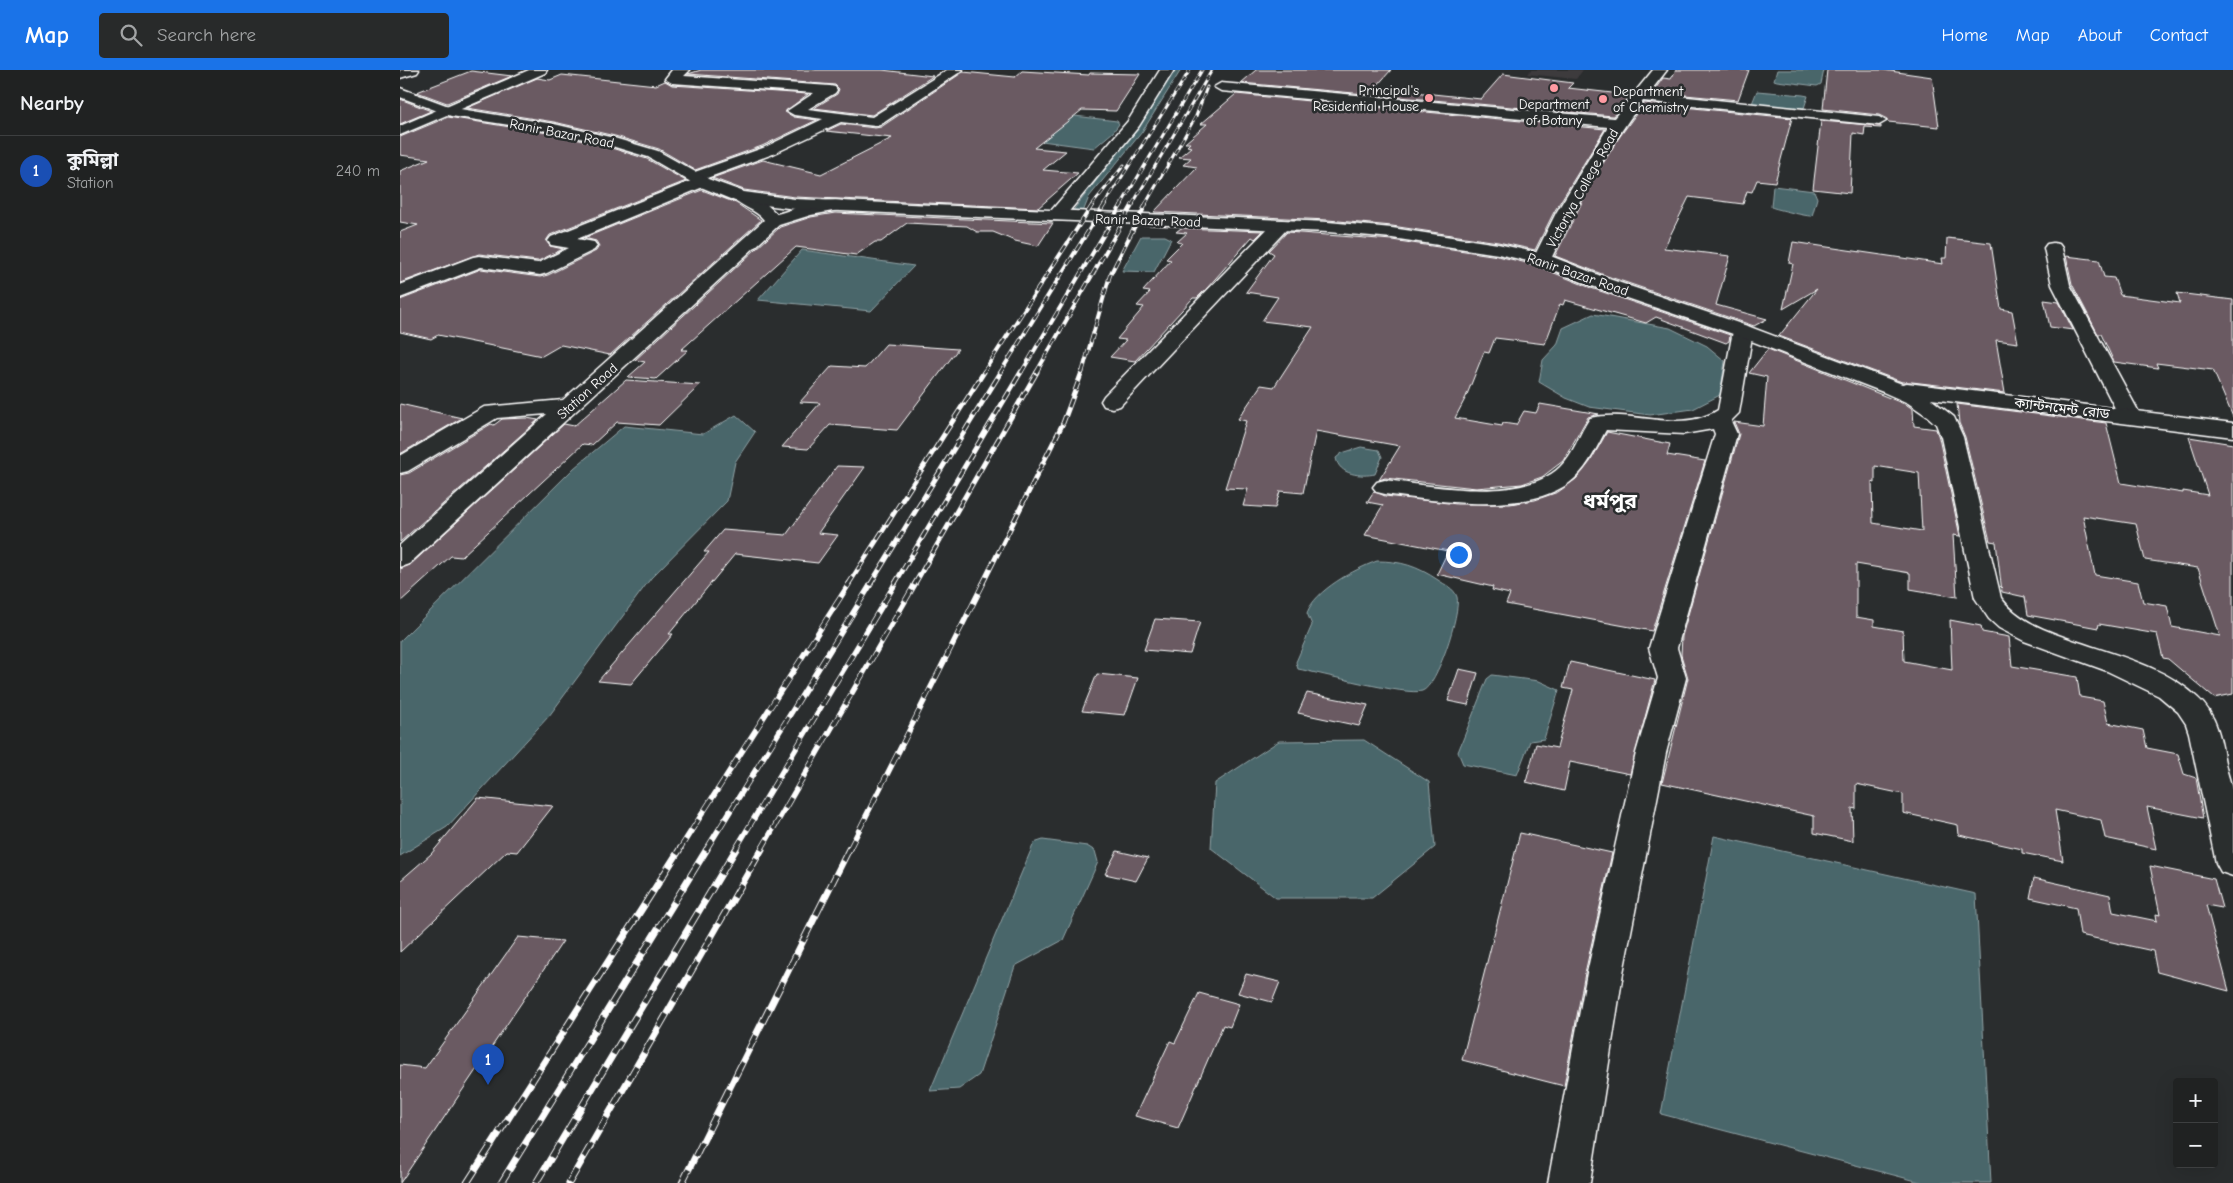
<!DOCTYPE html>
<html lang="en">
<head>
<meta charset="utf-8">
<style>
  :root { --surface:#202222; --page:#282a2a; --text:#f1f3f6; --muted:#a2a4a5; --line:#3d3f40; --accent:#1a73e8 }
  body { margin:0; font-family:"Comic Neue","Noto Sans Bengali",sans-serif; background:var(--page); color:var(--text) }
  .controls { position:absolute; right:15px; bottom:15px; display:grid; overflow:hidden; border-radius:5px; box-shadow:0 5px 20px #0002 }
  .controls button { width:45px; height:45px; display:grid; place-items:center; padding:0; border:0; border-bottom:1px solid var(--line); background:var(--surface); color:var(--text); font:25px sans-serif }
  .you { position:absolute; left:1058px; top:484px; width:18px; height:18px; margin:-12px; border:4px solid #fff; border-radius:50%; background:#1a73e8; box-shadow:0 0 0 8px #1a73e833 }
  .badge { display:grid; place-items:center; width:32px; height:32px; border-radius:50%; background:var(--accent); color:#fff; font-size:16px; font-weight:700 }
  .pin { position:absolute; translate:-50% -41px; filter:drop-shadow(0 1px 2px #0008) }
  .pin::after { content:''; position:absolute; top:26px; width:18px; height:15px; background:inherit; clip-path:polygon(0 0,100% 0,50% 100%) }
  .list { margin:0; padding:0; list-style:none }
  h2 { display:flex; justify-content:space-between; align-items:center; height:65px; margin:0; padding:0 20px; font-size:21px }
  h2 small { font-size:16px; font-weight:400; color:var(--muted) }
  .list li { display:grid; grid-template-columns:32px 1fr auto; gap:15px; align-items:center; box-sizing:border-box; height:70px; padding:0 20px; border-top:1px solid var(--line) }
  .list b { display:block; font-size:19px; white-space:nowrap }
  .list p { margin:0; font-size:16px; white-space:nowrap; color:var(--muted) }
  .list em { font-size:16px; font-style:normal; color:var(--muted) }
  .icon { flex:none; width:28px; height:28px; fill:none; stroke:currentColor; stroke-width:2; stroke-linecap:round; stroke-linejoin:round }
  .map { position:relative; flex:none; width:1833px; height:1113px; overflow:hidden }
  header { display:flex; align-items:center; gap:30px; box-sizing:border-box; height:70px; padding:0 25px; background:var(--accent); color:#fff }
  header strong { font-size:24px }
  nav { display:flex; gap:28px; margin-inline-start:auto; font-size:18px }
  .search { width:350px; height:45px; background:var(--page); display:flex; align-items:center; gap:12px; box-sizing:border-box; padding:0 18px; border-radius:5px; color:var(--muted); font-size:19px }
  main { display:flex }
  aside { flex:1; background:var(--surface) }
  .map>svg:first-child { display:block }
  .built { fill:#3e3a3e }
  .water { fill:#48666b; stroke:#91a3a6 }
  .building { fill:#6b5a62; stroke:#fff; fill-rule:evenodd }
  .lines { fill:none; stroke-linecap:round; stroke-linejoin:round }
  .minor-casing { stroke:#fff; stroke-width:3 }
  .major-casing { stroke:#fff; stroke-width:3 }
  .minor { fill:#2a2d2e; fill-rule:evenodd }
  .major { fill:#2a2d2e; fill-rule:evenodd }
  .rail-far4-casing { stroke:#fff; stroke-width:3 }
  .rail-far3-casing { stroke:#fff; stroke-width:4 }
  .rail-far2-casing { stroke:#fff; stroke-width:5 }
  .rail-far1-casing { stroke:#fff; stroke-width:5.5 }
  .rail-casing { stroke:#fff; stroke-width:7 }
  .rail-far4 { stroke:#2a2d2e; stroke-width:2; stroke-dasharray:6; stroke-linecap:butt }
  .rail-far3 { stroke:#2a2d2e; stroke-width:2.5; stroke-dasharray:8; stroke-linecap:butt }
  .rail-far2 { stroke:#2a2d2e; stroke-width:3; stroke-dasharray:9; stroke-linecap:butt }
  .rail-far1 { stroke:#2a2d2e; stroke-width:4; stroke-dasharray:12; stroke-linecap:butt }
  .rail { stroke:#2a2d2e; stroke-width:5; stroke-dasharray:15; stroke-linecap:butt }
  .poi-dot { fill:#ff9aa2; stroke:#2a2d2e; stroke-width:2 }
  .labels { text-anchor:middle; stroke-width:5; stroke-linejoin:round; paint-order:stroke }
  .far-poi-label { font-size:14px; fill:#fff; stroke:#2a2d2e; text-anchor:end }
  .far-street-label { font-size:14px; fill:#fff; stroke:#2a2d2e }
  .district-label { font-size:21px; font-weight:bold; fill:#fff; stroke:#2a2d2e }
</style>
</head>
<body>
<header>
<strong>Map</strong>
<div class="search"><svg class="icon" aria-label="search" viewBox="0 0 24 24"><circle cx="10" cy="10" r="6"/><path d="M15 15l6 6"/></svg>Search here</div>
<nav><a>Home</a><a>Map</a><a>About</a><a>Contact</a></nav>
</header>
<main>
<aside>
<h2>Nearby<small></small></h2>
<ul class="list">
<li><span class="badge" style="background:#1a4fb4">1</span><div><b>কুমিল্লা</b><p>Station</p></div><em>240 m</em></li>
</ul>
</aside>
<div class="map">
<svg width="1833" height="1113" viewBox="0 0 1833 1113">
  <rect width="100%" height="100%" fill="#2a2d2e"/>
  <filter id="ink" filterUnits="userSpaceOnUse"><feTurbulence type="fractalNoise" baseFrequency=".02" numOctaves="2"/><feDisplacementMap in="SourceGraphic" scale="10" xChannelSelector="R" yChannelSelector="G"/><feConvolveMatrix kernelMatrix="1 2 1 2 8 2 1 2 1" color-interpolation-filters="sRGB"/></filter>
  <g filter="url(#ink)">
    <path class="built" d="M1131 0H1183L1176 9 1127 4Z"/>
    <g class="water">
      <path d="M773 0H781L742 62 689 127 683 142 671 143 724 75Z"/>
      <path d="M1377 0H1424L1421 14 1417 16 1377 11 1374 10Z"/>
      <path d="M1357 21 1403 25 1408 26 1404 38 1381 36 1379 39 1351 36Z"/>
      <path d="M589 36 717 51 719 54 713 62 694 78 589 64Z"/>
      <path d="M1373 116 1414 121 1417 128 1412 146C1409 147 1376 139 1371 137Z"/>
      <path d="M741 166H765L771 169 754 202 722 201Z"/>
      <path d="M402 180 514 196 471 241 358 230Z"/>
      <path d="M1193 244 1270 258 1307 276 1325 291 1320 325 1293 339 1250 345 1189 337 1166 328 1139 312 1143 290 1157 275 1163 258Z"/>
      <path d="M336 345 355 362 335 392 327 431 251 508 149 646 47 757 0 786V571L174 398 224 356 303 364Z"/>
      <path d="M961 377 979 380 982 387 975 404C961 407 939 405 936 388L942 383Z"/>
      <path d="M977 491C1001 491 1017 496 1038 510 1045 515 1054 518 1057 527 1061 542 1037 617 1022 621 1007 626 919 603 898 599L896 592 912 555 907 543C915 520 955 499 977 491Z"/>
      <path d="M1092 605 1139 611 1159 620 1144 669 1130 671 1117 705 1063 694 1058 682 1087 609Z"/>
      <path d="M964 670 1029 712 1035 777 972 828H876L811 778 815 713 879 671Z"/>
      <path d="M1314 766 1576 824 1591 1113H1524L1261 1044Z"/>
      <path d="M643 770 687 776 695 781 698 792 663 870 615 896 579 1005 559 1019 530 1021 634 773Z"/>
    </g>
    <g class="building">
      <path d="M301 0H482L533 6 472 45 414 38 437 24 439 19 435 15 288 4Z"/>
      <path d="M856 0H991L975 18 1081 29 1103 4 1173 13 1168 18 1230 25 1213 46 841 13Z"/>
      <path d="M1276 0H1349L1338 30 1253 22 1263 8 1271 9Z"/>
      <path d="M1427 0H1483L1532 7 1539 57 1488 52 1487 49 1479 45 1423 39Z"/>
      <path d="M71 1 112 6 47 33 17 22Z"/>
      <path d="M622 1 689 5 690 3 740 4 716 41 682 40 634 78 666 81 643 100 678 103 638 138 395 127 344 120 312 108 363 90 421 104 492 68 426 61 441 54 475 58 481 57 563 2 615 7Z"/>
      <path d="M162 5 256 15 265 11 272 15 408 24 385 42 394 47 417 50 362 76 295 100 259 79 215 66 154 52 67 38 137 8 150 10Z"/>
      <path d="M836 24 1205 59 1154 142 1135 180 1098 172 992 156 928 150 754 142 797 97 783 95 791 88 779 87 791 77 787 76 790 73H785L807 54H801Z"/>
      <path d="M0 29 31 41 0 54Z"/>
      <path d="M1244 33 1392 48 1375 112 1357 110 1352 122 1347 121 1343 134 1289 127 1264 178 1330 186 1316 235 1367 249 1354 256 1207 206 1155 186 1194 108 1218 69Z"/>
      <path d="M48 47 154 64 205 76 247 89 286 111 150 165 146 171 150 176 163 179 138 191 79 184 0 213V162L18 155 0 152V101L29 89 0 85V67Z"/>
      <path d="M1421 51 1481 56V58L1465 57 1464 65 1453 63 1450 123 1413 119Z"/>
      <path d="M302 120 336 133 361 150 210 285 161 275 142 286 38 265 31 269 0 262V230L81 199 140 207 148 205 196 181 199 176 196 171 184 168Z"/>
      <path d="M435 143 653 153 638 176 615 171 593 162H577L567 156 507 153 481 172H475L456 185 396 177 281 280H288L256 309 228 307 245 292 235 290 380 157 411 147Z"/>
      <path d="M781 158 863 161 855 169 852 167 808 217 797 228H793L735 291 710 287 726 270 717 269 744 237 737 236 750 222 743 221 771 190 766 189 782 173 777 172 787 163 776 162Z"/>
      <path d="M887 162 992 170 1098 186 1135 195 1191 218 1330 265 1329 271 1326 273 1256 247 1246 253 1165 230 1163 235 1160 234 1145 274 1095 268 1089 283 1084 282 1066 327 1055 348 1102 356 1103 353 1116 355 1124 341 1136 343 1140 334 1199 344 1188 347 1163 391 1142 407 1122 414 1076 418 985 408 979 410 1000 376 916 361 903 423 880 421 875 438 843 436 848 419 825 418 846 351 838 349 861 315 874 317 913 257 862 251 878 227 846 222 874 184 869 181Z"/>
      <path d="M1547 168 1591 173 1601 239 1612 241 1618 273 1596 270 1605 323 1512 312H1502L1379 266 1417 219 1383 239 1393 194 1389 193 1393 172 1543 194 1542 188H1546Z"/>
      <path d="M1666 186 1699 190 1704 207 1714 208 1720 225 1780 233 1777 223 1833 230V347L1813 300 1756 293 1758 298 1714 292 1701 264H1698L1672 214Z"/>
      <path d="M1644 230 1659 232 1673 260 1650 257Z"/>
      <path d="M486 274 558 279 497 360 430 355 408 379 382 377 420 333 400 332 432 296 465 298Z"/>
      <path d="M1368 279 1507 335 1513 339 1514 356 1536 359 1539 368 1560 466 1553 465 1557 527 1510 519V503L1456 494V547L1474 550V556L1503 561 1504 591 1552 600 1550 550 1581 556 1582 562 1609 567 1612 596 1677 607 1680 627 1703 631 1708 653 1743 660 1747 678 1778 684 1784 704 1796 708 1803 748 1747 737 1756 779 1705 768 1701 750 1655 740 1663 791 1622 783V779L1559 765 1558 755 1503 743V724L1456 714V739L1452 738 1453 771 1414 763V746L1262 713 1288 608 1281 585 1282 566 1339 364 1334 352 1363 356 1367 307 1349 303ZM1475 396 1519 403 1522 461 1473 453 1472 412 1475 413Z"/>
      <path d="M226 310 300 315 259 355 217 352 192 375 183 374 61 487 51 486 0 532V499L10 495 164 354 174 356Z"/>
      <path d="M0 334 62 348 0 384Z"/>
      <path d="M1557 334 1706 353 1721 413 1783 423V421L1808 425 1789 367 1833 374V624L1814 628 1768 589 1763 588 1757 564 1699 554 1698 558 1628 545 1625 527 1602 522 1596 472 1590 471 1565 367 1559 353ZM1683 446 1736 454 1745 490 1798 498 1820 566 1772 557 1767 536 1743 532 1738 512 1695 505Z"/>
      <path d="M127 348 138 350 0 472V405L9 403 91 354 94 355 102 349Z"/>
      <path d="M1207 362 1270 374 1267 385 1305 391 1252 561 1106 534 1110 524 1092 520 1093 517 1037 504 1048 481 965 465 983 435 967 432 974 421 985 426 1057 434H1110L1135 430 1158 422 1176 409 1190 392Z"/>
      <path d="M437 396 465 397 418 463 438 465 418 493 335 484 269 564H273L231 614 198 611 309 482H304L323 460 386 465Z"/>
      <path d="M755 549 800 552 790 584 744 580Z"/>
      <path d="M1170 592 1255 610 1230 704 1170 692 1164 721 1126 712 1136 674 1157 678 1173 620 1163 618Z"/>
      <path d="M1059 599 1078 603 1068 635 1048 631Z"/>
      <path d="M697 604 738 608 725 645 682 641Z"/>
      <path d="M907 623 968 635 959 656 898 643Z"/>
      <path d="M78 728 153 736 117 782 107 781 0 882V811L31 784Z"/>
      <path d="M1120 763 1212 783 1185 903 1164 1016 1062 990Z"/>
      <path d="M717 781 748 788 736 811 705 804Z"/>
      <path d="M1750 796 1814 809 1822 838 1806 835 1829 921 1757 902 1753 881 1680 865 1676 838 1630 828 1634 808 1710 825 1713 842 1757 851 1756 844 1760 845Z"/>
      <path d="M118 867 163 871 0 1113V995L25 998Z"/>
      <path d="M846 904 880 912 872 932 838 923Z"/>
      <path d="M799 923 839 934 830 957 823 955 778 1058 735 1046 770 971 775 973Z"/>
    </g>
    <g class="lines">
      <defs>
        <g id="minor">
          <path d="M0 0H19L17 3 0 8Z"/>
          <path d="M129 0H147L145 3 0 65V56Z"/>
          <path d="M272 0H290L284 6 430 16 435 17 437 20 435 23 408 39 472 47 547 0H563L480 55 475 56 441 52 373 84 307 108 310 112 308 115 177 169 194 172 197 176 194 180 147 203 140 205 81 197 0 228V215L73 187 79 186 138 193 169 178 151 175 148 171 151 167 291 111 287 107 289 104 363 78 423 49 394 45 387 41 414 23 272 13 265 9Z"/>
          <path d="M760 0H774L739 56 662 150H650L647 146 650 142 728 51Z"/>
          <path d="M1253 0H1267L1249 23 1479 47 1486 51 1479 55 1243 31C1206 79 1177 134 1151 189L1148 193 1142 194 1136 193 1133 189 1156 143 1208 57 821 21 814 17 821 13 1214 48Z"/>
          <path d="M341 122 365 133 377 144C395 139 425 127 444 131L446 135 444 139 411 145 379 155 9 494 0 497V475L147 344 97 348 8 401 0 403V386L84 337 163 330 364 150C356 139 340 137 333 127L335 123Z"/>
          <path d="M881 150 887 151 890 155 887 159 720 336 712 338 704 336 701 331 704 326 875 151Z"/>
          <path d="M1653 173 1659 174 1662 178 1670 215 1741 346 1738 351 1730 353 1722 351 1719 346 1652 215 1644 178 1647 174Z"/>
          <path d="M1343 255 1350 257 1353 261 1339 343 1331 351 1337 364 1277 578 1286 608 1266 683 1223 903 1190 1113H1148L1187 903 1236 683 1258 608 1249 578 1315 364 1313 359 1284 364 1206 360C1197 376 1189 395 1175 408 1133 447 1037 431 985 424L977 422 973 417 977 412 985 410C1033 416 1121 434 1160 397 1174 384 1179 364 1190 348 1232 338 1279 365 1318 340L1333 261 1336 257Z"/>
        </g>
        <path id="major" d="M0 18 54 38 154 54 214 68 258 81 308 109 344 122 395 129 928 152 992 158 1098 174 1148 185 1206 208 1350 257 1502 314 1507 313 1833 353V367L1531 329 1554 347 1563 367 1601 528C1619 552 1647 561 1675 571 1716 585 1766 597 1798 628 1817 645 1821 669 1825 693 1827 704 1832 715 1833 726 1833 752 1833 779 1833 806L1821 802 1816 793 1789 663 1786 654 1778 642 1759 626 1707 601 1624 571 1599 558 1589 549 1575 528 1541 367 1536 354 1527 346 1508 333 1483 322 1336 265 1192 216 1136 193 1098 184 992 168 928 162 395 139 335 131 296 115 248 87 205 74 154 62 51 46 0 27Z"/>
      </defs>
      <use href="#minor" class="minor-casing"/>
      <use href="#major" class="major-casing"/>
      <use href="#minor" class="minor"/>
      <use href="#major" class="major"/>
      <defs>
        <g id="rail-far4">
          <path d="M692 135 724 95"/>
          <path d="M704 135 790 0"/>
          <path d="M721 135 802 0"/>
          <path d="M732 135 812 0"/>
          <path d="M745 135 796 46 807 17"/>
        </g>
        <g id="rail-far3">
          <path d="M583 303 693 134"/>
          <path d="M600 303 705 134"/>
          <path d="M621 303 722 134"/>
          <path d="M636 303 733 134"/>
          <path d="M682 303 710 205 746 134"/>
        </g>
        <g id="rail-far2">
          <path d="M448 515 584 302"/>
          <path d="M470 515 601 302"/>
          <path d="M494 515 621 302"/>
          <path d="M514 515 637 302"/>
          <path d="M582 515 663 353 682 302"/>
        </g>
        <g id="rail-far1">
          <path d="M279 780 449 514"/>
          <path d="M306 780 471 514"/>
          <path d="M335 780 495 514"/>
          <path d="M361 780 515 514"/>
          <path d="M449 780 583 514"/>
        </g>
        <g id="rail">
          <path d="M67 1113 280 779"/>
          <path d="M101 1113 307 779"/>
          <path d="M136 1113 336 779"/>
          <path d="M169 1113 362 779"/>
          <path d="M282 1113 449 779"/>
        </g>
      </defs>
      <use href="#rail-far4" class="rail-far4-casing"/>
      <use href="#rail-far3" class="rail-far3-casing"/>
      <use href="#rail-far2" class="rail-far2-casing"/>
      <use href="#rail-far1" class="rail-far1-casing"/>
      <use href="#rail" class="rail-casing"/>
      <use href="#rail-far4" class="rail-far4"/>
      <use href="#rail-far3" class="rail-far3"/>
      <use href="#rail-far2" class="rail-far2"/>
      <use href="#rail-far1" class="rail-far1"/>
      <use href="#rail" class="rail"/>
    </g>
  </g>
  <g class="poi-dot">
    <circle cx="1154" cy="18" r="5"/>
    <circle cx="1029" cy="28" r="5"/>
    <circle cx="1203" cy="29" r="5"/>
  </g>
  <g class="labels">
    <g class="far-poi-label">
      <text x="1019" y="25">Principal's<tspan x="1019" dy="16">Residential House</tspan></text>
      <text x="1213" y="26" text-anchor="start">Department<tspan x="1213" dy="16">of Chemistry</tspan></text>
      <text x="1154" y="39" text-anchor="middle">Department<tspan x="1154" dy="16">of Botany</tspan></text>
    </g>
    <g class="far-street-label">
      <text transform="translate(162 63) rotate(11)" y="5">Ranir Bazar Road</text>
      <text transform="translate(1182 118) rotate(-61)" y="5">Victoriya College Road</text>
      <text transform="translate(748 150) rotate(2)" y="5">Ranir Bazar Road</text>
      <text transform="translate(1178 204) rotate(19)" y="5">Ranir Bazar Road</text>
      <text transform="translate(187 321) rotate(-42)" y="5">Station Road</text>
      <text transform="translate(1662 338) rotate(7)" y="5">ক্যান্টনমেন্ট রোড</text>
    </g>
    <g class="district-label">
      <text x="1210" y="438">ধর্মপুর</text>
    </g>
  </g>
</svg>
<div class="controls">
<button>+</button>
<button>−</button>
</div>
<div class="you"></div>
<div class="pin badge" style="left:88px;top:1015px;background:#1a4fb4">1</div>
</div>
</main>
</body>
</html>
